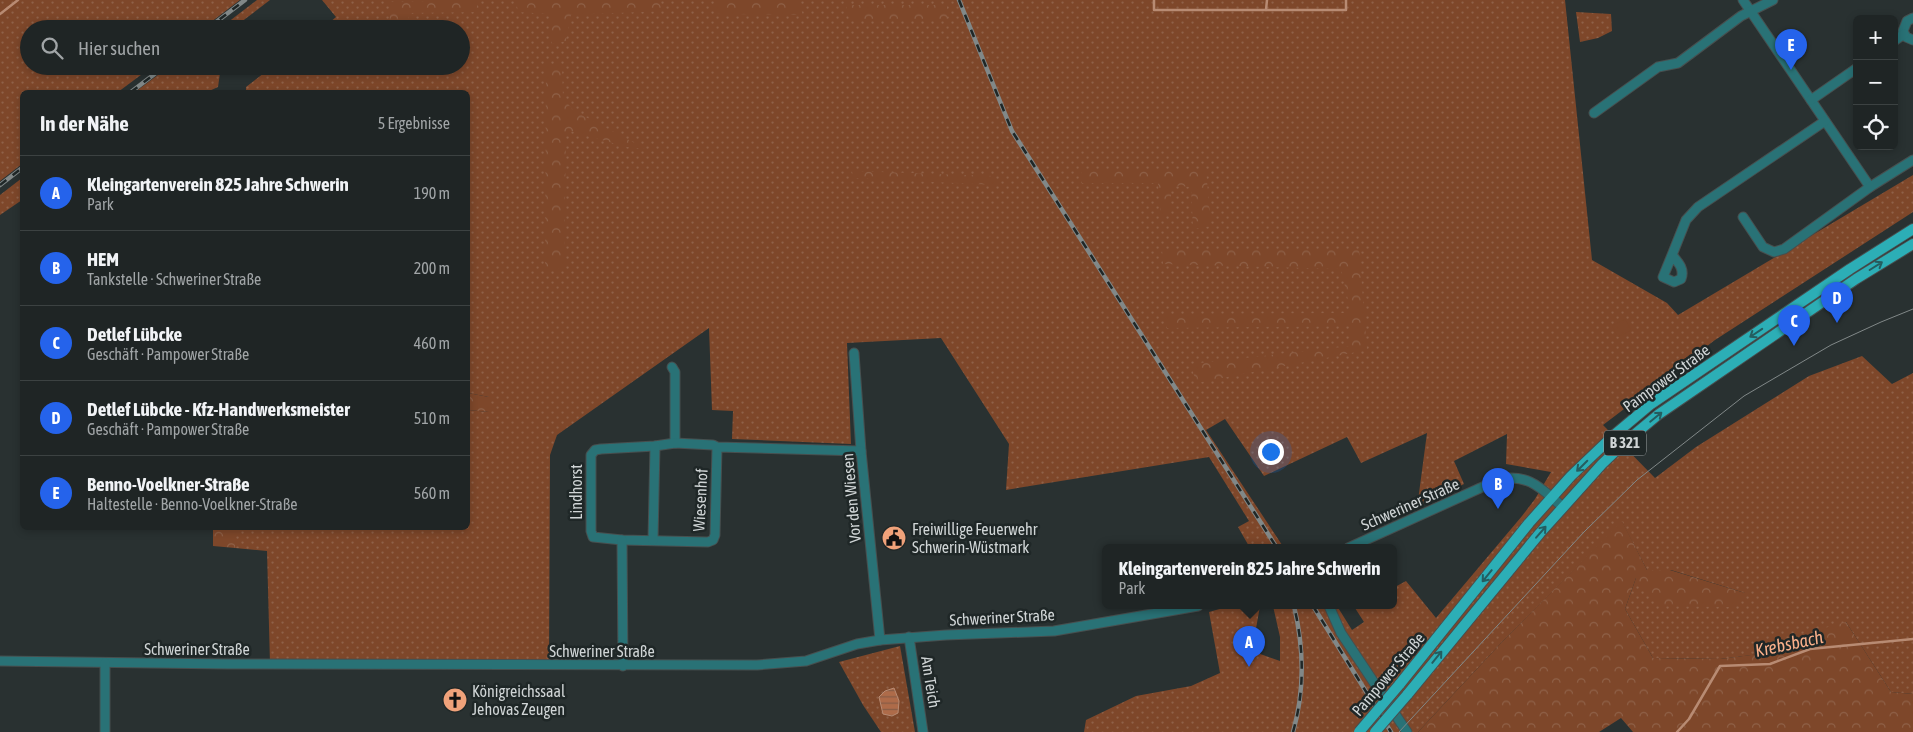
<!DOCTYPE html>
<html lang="de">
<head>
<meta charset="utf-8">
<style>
  :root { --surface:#1f2525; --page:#2c3132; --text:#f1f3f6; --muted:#a1a5a7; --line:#3c4242; --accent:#2563eb }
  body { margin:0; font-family:"Asap Condensed",sans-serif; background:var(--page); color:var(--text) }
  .controls { position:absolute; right:15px; top:15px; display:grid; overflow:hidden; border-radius:8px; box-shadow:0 2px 8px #0003 }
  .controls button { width:45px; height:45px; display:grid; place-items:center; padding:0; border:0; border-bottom:1px solid var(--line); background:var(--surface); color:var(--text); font:25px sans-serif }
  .you { position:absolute; left:1270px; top:451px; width:18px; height:18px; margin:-12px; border:4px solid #fff; border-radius:50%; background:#1a73e8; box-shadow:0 0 0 8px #1a73e833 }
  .badge { display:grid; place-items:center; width:32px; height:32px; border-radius:50%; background:var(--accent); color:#fff; font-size:16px; font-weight:700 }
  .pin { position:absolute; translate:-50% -41px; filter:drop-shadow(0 1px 2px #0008) }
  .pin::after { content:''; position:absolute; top:26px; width:18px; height:15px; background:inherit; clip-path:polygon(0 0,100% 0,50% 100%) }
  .popup { position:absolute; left:1102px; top:544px; width:295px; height:65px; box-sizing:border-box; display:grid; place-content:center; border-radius:8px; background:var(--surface); filter:drop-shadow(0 1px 4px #0005); font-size:16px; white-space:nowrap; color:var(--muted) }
  .popup b { font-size:19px; color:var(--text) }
  .popup::after { content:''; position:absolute; left:50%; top:100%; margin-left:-10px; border:10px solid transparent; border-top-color:var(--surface) }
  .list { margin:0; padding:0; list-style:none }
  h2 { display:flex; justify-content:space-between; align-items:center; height:65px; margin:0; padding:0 20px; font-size:21px }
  h2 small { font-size:16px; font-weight:400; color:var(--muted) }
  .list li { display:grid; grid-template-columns:32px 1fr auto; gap:15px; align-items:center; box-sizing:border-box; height:75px; padding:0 20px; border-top:1px solid var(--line) }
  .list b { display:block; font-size:19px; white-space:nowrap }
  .list p { margin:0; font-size:16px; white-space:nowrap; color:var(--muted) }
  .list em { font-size:16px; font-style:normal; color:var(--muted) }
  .icon { flex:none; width:28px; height:28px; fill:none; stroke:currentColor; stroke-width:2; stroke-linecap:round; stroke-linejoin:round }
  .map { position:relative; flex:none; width:1913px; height:732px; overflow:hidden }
  .search { position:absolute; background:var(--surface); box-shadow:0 2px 8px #0003; left:20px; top:20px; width:450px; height:55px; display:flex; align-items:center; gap:12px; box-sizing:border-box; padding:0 18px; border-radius:28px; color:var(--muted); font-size:19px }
  .panel { position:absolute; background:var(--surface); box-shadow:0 2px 8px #0003; left:20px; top:90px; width:450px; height:440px; border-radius:8px }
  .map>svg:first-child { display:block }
  .green { fill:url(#green-dots) }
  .forest { fill:url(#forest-crowns) }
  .pitch { fill:#7e472a }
  .water { fill:url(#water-rules); stroke:#b88b73 }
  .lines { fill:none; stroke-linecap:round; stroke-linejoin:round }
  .stream { stroke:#b88b73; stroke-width:2.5 }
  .minor-casing { stroke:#474f4f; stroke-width:11 }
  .major-casing { stroke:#474f4f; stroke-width:12 }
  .minor { stroke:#297276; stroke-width:9 }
  .major { stroke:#2caeb6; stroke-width:10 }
  .tram { stroke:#818888; stroke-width:1 }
  .rail-casing { stroke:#818888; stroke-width:4.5 }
  .rail { stroke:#1f2727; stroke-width:2.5; stroke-dasharray:8; stroke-linecap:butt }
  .major-bridge-casing { stroke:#474f4f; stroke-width:12; stroke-linecap:butt }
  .major-bridge { stroke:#2caeb6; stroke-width:10 }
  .oneway { stroke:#245d60 }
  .labels { text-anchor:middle; stroke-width:5; stroke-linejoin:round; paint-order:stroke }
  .shield { fill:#1f2727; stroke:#9ba1a2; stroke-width:1 }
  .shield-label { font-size:15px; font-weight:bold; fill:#d0d5d6 }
  .street-label { font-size:16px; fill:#d0d5d6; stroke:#1f2727 }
  .poi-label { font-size:16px; fill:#d0d5d6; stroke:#1f2727; text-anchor:start }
  .water-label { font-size:18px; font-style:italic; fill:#fbb08a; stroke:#1f2727 }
</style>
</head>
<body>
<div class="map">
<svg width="1913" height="732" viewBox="0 0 1913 732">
  <defs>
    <pattern id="green-dots" width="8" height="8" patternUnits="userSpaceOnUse" patternTransform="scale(1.25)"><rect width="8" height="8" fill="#7e472a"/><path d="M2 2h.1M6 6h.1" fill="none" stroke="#8f6148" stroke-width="1.8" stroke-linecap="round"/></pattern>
    <pattern id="forest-crowns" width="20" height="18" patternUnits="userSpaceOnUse" patternTransform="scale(1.25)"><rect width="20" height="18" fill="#7e472a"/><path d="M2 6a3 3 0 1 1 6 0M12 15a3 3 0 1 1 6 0" fill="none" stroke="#8f6148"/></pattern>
    <pattern id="water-rules" width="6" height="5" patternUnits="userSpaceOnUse" patternTransform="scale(1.25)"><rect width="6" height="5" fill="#ae6b49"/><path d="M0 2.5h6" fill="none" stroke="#875c46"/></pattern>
  </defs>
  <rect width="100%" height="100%" fill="#293131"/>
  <g class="green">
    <path d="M0 0H240L202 29H29V66H153L118 92H22V164L0 181Z"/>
    <path d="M257 0H270L232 29H219Z"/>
    <path d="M322 0H1565L1592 260 1667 303 1678 315 1913 175V212L1715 340 1603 425 1655 478 1696 447 1809 376 1862 356 1892 384 1913 373V694L1891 692 1846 622 1823 646 1720 659 1653 658 1625 609 1636 578 1745 593 1671 570H1647L1622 522 1503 641 1418 732H1084L1086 720 1136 696 1191 686 1220 673 1209 612 1230 606H1260L1252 651 1280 661V637L1273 606H1337L1352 630 1364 622 1355 608 1360 606H1393V588L1406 581 1436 618 1522 516 1535 499 1551 472 1506 464 1507 434 1454 461 1464 484 1417 508 1427 433 1361 463 1347 437 1264 476 1225 419 1206 430 1284 548H1250L1238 527 1249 521 1209 457 1006 490 1009 444 941 338 847 343 851 444 732 439 733 411 712 410 709 328 557 435 550 455 549 666 270 664 267 551 235 548V528H468V410L489 412V397L468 393V92H246V87L273 66H461V29H322L336 17Z"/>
    <path d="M1576 12 1611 14 1612 31 1598 38 1580 42Z"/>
    <path d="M170 66H221L218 87 207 92H135Z"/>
    <path d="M22 178V200L0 215V195Z"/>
    <path d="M900 646 915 732H881L863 705 839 662Z"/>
  </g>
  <g class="forest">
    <path d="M474 0 482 12 409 13 408 29H390L389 2Z"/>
    <path d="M516 0H658L664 11 571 15 566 41 552 44 549 14 518 12Z"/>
    <path d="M714 0 798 1 803 15 714 14Z"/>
    <path d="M846 5H947V19H849Z"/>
    <path d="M546 66H562L563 98 574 111 646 149 627 147 566 130 564 268 545 271Z"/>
    <path d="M1081 170H1206L1211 226 1193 229 1191 187 1171 185V214L1161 216 1158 183H1082Z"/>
    <path d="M852 171 994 176 996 185 853 178Z"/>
    <path d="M1162 249H1359L1367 350 1196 383 1191 364 1351 346V326L1167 328 1165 314 1351 313 1341 269 1163 264Z"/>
    <path d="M468 393 489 397V412L468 410Z"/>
    <path d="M1622 521 1647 570H1670L1745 593 1733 607 1659 606 1636 578 1625 609 1653 658 1720 659 1822 646 1821 629 1846 622 1891 692 1913 694V732H1633L1621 718 1599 732H1418L1503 641Z"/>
    <path d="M213 528H235V548L213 546Z"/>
  </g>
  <path class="pitch" d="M1625 319 1631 330 1618 337 1612 326Z"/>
  <path class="water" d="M894 688 899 701 898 713 892 716 883 714 879 697 885 691Z"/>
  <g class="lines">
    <g class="stream">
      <path d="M1154 0V10H1346V0"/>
      <path d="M1266 10 1267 0"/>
      <path d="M0 14 18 0"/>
      <path d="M1677 732 1689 719 1720 666 1770 664 1810 649 1913 639"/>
    </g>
    <defs>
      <g id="minor">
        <path d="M1743 0 1870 187"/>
        <path d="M1913 18 1907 21 1903 31 1906 37 1913 40"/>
        <path d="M1894 41 1904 34"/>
        <path d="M1811 100 1857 68"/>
        <path d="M1594 113 1658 67 1678 63 1741 16 1773 0"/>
        <path d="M1743 217 1763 247 1774 252 1784 249 1870 187 1913 160"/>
        <path d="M1672 255 1663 277 1674 282 1681 279C1685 269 1678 262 1672 255L1686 220 1698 207 1825 121"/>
        <path d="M854 353 861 451 880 640"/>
        <path d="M672 367 675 372V443"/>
        <path d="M717 447 713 445 675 443 655 446 601 449 595 450 591 455V531L593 537 622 540 708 542 713 540 715 535 717 447 861 451"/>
        <path d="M622 540 623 666"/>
        <path d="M653 540 655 446"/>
        <path d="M1348 548 1500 479C1531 474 1541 489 1563 507"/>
        <path d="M1329 606 1341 633 1407 732"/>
        <path d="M909 637 923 732"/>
        <path d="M0 661 228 664 757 665 806 661 857 644 880 640 946 635 1054 631 1198 606"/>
        <path d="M105 732V663"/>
      </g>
      <g id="major">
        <path d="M1399 685 1529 523 1571 476 1614 435 1651 404 1850 269 1913 229"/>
        <path d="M1407 695 1540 533 1602 464 1623 444 1659 414 1856 279 1913 244"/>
      </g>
    </defs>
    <use href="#minor" class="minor-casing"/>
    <use href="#major" class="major-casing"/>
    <use href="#minor" class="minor"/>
    <use href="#major" class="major"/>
    <path class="tram" d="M1399 732 1584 532 1637 480 1744 396 1831 345 1881 322 1913 309"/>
    <defs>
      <g id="rail">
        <path d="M959 0 1012 131 1277 548"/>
        <path d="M207 29 245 0"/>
        <path d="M131 92 165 66"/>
        <path d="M0 185 22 168"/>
        <path d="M1313 606 1391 732"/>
        <path d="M1293 732C1305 690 1304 648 1294 606"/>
      </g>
    </defs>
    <use href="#rail" class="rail-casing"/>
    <use href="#rail" class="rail"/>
    <defs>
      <g id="major-bridge">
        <path d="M1359 732 1399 685"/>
        <path d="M1375 732 1407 695"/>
      </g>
    </defs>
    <use href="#major-bridge" class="major-bridge-casing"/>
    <use href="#major-bridge" class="major-bridge"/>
  </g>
  <defs><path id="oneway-shaft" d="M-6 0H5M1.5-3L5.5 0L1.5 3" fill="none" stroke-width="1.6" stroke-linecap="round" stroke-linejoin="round" transform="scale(1.25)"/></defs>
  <g class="oneway">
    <use href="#oneway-shaft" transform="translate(1876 266) rotate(-32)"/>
    <use href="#oneway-shaft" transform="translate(1756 333) rotate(146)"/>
    <use href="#oneway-shaft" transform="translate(1656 417) rotate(-39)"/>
    <use href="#oneway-shaft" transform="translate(1582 466) rotate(135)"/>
    <use href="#oneway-shaft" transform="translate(1541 532) rotate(-49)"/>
    <use href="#oneway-shaft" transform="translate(1487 576) rotate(129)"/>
    <use href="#oneway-shaft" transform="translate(1437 657) rotate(-51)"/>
  </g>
  <defs>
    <symbol id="civic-disc" viewBox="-11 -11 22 22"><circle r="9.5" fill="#f0a27a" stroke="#1f2727"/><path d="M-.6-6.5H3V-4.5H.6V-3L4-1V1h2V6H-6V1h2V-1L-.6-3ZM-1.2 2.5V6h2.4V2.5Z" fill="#111"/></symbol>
    <symbol id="church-disc" viewBox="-11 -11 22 22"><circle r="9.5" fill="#f0a27a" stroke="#1f2727"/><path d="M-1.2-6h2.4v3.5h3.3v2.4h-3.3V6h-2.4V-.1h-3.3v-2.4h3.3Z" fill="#111"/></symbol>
  </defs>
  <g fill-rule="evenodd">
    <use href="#civic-disc" x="880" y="524" width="28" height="28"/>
    <use href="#church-disc" x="441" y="686" width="28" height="28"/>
  </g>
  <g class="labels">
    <rect class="shield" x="1604" y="430.5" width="42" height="25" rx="4"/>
    <g class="shield-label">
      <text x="1625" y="448">B 321</text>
    </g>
    <g class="street-label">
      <text transform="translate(1666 378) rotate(-36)" y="6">Pampower Straße</text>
      <text transform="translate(576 492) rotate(-90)" y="6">Lindhorst</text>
      <text transform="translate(851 498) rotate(-95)" y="6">Vor den Wiesen</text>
      <text transform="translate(700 500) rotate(-87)" y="6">Wiesenhof</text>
      <text transform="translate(1410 504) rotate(-24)" y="6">Schweriner Straße</text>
      <text transform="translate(1002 617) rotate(-3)" y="6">Schweriner Straße</text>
      <text x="197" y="655">Schweriner Straße</text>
      <text x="602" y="657">Schweriner Straße</text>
      <text transform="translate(1388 674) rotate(-50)" y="6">Pampower Straße</text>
      <text transform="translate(931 682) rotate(81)" y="6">Am Teich</text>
    </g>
    <g class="poi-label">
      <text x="912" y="535">Freiwillige Feuerwehr<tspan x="912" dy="18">Schwerin-Wüstmark</tspan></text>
      <text x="472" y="697">Königreichssaal<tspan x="472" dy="18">Jehovas Zeugen</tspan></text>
    </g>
    <g class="water-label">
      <text transform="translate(1789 644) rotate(-12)" y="6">Krebsbach</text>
    </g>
  </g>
</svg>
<div class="controls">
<button>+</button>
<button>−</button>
<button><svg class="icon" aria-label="locate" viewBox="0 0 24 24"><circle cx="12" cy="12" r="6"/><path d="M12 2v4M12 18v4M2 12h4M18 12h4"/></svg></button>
</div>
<div class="you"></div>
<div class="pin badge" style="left:1249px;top:667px">A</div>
<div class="popup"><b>Kleingartenverein 825 Jahre Schwerin</b>Park</div>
<div class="pin badge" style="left:1498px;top:509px">B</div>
<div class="pin badge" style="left:1794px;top:346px">C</div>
<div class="pin badge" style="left:1837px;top:323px">D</div>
<div class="pin badge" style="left:1791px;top:70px">E</div>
<div class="search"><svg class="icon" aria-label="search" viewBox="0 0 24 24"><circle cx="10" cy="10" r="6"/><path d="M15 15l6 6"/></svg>Hier suchen</div>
<section class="panel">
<h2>In der Nähe<small>5 Ergebnisse</small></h2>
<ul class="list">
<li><span class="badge">A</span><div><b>Kleingartenverein 825 Jahre Schwerin</b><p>Park</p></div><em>190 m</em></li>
<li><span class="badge">B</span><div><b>HEM</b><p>Tankstelle · Schweriner Straße</p></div><em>200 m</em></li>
<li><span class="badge">C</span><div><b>Detlef Lübcke</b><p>Geschäft · Pampower Straße</p></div><em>460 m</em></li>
<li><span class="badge">D</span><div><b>Detlef Lübcke - Kfz-Handwerksmeister</b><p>Geschäft · Pampower Straße</p></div><em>510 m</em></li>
<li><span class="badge">E</span><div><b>Benno-Voelkner-Straße</b><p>Haltestelle · Benno-Voelkner-Straße</p></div><em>560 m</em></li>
</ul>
</section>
</div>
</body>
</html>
